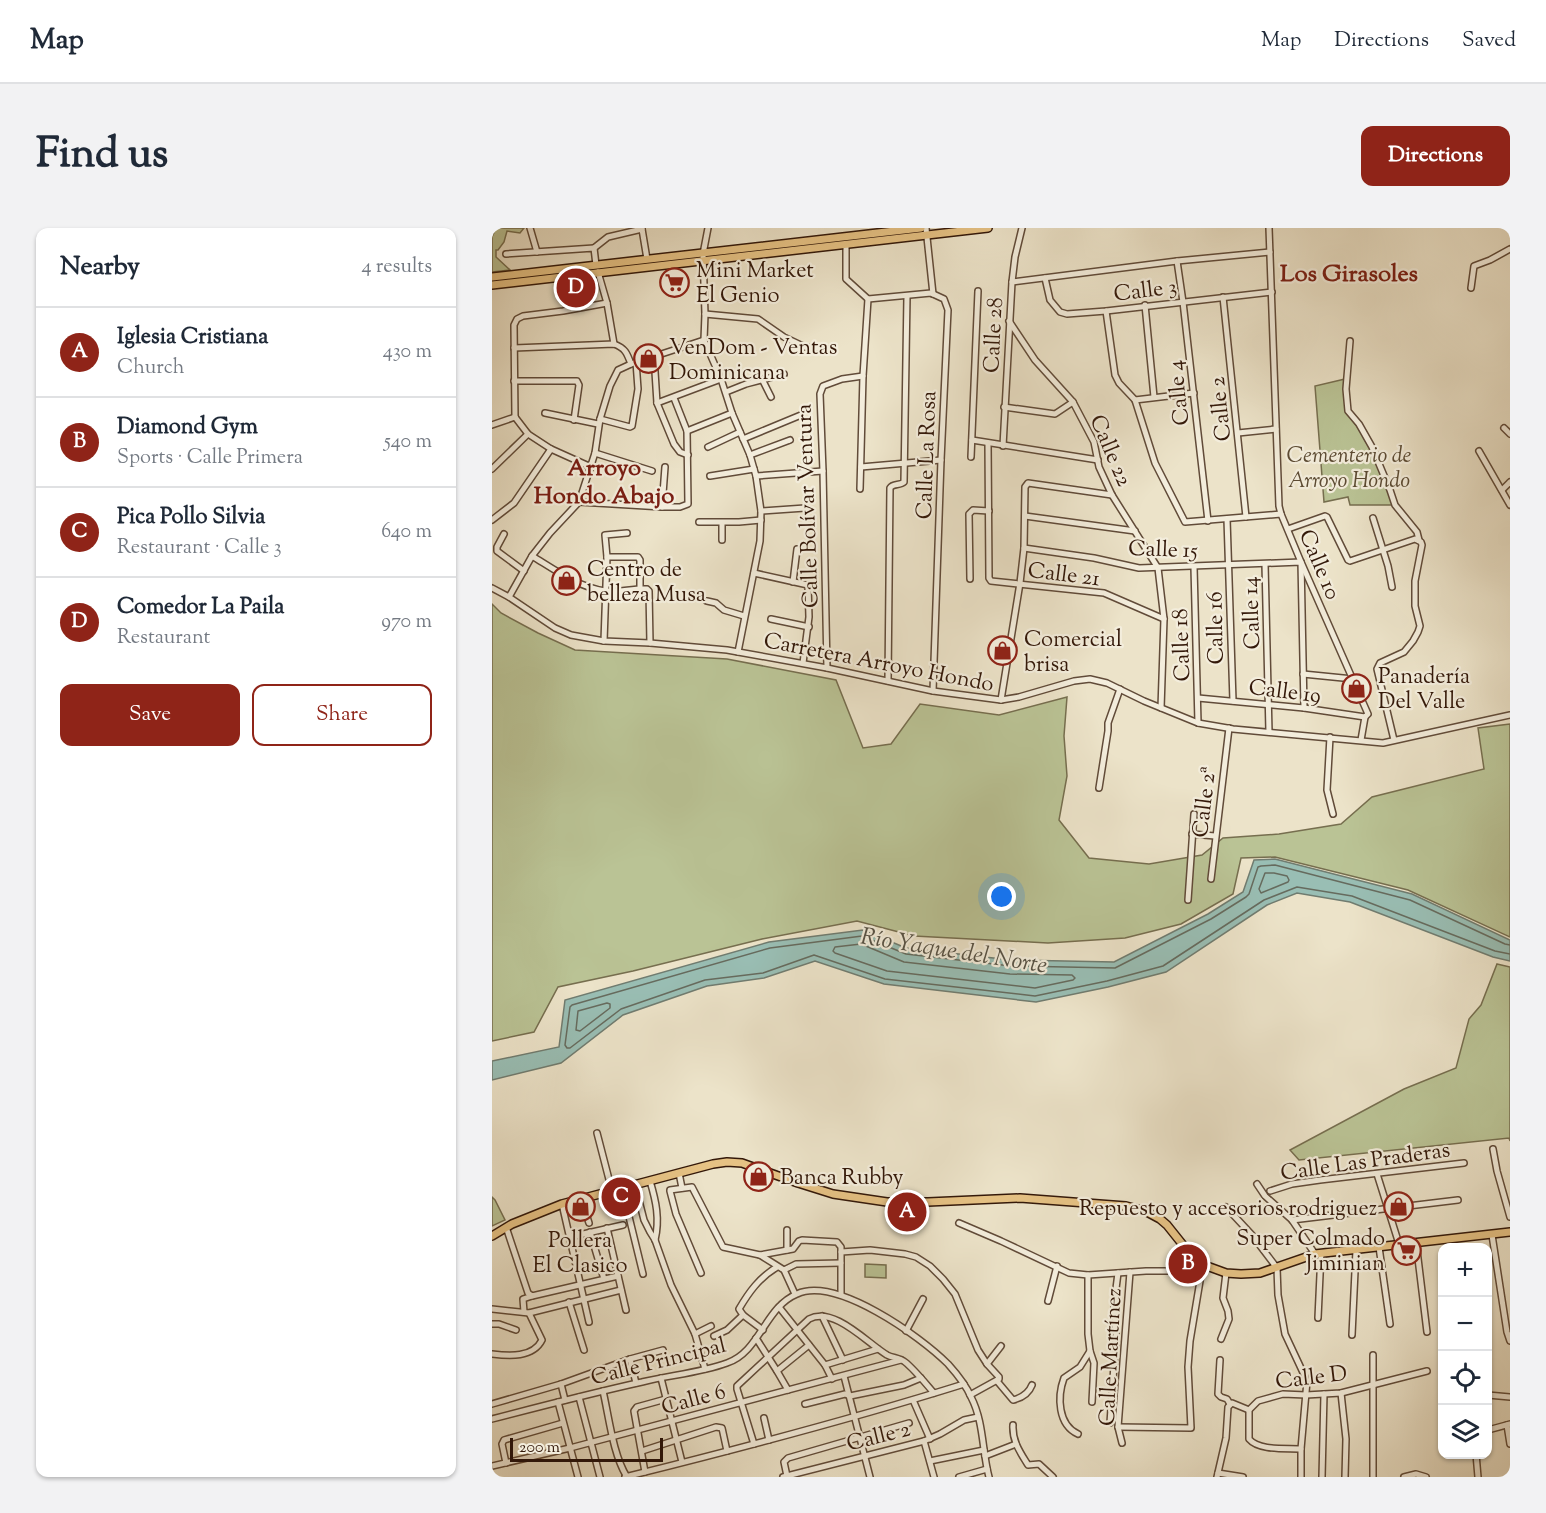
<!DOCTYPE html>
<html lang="en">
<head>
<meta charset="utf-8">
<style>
  :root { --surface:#fff; --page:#f2f2f3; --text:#1f2937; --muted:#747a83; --line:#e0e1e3; --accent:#8f2418 }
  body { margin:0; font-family:"Sorts Mill Goudy",serif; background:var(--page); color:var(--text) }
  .controls { position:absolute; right:18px; bottom:18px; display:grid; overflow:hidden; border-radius:12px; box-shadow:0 2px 4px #0004 }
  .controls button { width:54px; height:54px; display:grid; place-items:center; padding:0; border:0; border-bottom:2px solid var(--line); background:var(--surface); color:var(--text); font:30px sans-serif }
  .scale { position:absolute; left:18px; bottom:15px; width:153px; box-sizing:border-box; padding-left:6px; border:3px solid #331809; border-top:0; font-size:16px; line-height:21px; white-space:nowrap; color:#331809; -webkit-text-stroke:4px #f3eddc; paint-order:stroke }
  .you { position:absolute; left:510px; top:669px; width:21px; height:21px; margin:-15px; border:4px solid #fff; border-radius:50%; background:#1a73e8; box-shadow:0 0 0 9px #1a73e833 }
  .badge { display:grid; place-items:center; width:39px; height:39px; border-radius:50%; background:var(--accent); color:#fff; font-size:20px; font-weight:700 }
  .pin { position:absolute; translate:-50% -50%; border:3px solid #fff; box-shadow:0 2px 6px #0006 }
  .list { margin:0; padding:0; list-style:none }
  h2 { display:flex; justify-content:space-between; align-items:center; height:78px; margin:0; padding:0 24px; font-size:26px }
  h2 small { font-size:20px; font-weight:400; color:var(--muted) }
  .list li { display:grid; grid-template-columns:39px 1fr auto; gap:18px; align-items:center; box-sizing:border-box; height:90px; padding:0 24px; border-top:2px solid var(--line) }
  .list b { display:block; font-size:22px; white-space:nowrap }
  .list p { margin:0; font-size:20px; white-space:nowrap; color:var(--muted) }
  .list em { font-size:20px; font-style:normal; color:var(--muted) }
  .actions { display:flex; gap:12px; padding:18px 24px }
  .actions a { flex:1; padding:14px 0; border:2px solid var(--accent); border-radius:12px; text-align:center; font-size:21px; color:var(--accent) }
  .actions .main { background:var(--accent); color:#fff }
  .icon { flex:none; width:33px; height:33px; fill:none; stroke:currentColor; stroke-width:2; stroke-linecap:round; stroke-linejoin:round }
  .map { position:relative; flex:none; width:1018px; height:1249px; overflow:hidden; border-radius:12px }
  header { display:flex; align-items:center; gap:36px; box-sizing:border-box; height:84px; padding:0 30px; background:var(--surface); border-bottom:2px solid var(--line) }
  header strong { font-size:28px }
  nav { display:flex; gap:33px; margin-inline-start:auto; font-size:21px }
  .intro { display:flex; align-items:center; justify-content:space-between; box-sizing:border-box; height:144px; padding:0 36px }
  h1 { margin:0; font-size:42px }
  .button { padding:15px 27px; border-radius:12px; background:var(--accent); color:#fff; font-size:21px; font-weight:700 }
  main { display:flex; gap:36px; padding:0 36px }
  aside { flex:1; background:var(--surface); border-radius:12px; box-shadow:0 2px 4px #0004 }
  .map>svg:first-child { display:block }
  .green { fill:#bac395; stroke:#766e4f; stroke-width:1.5 }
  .water { fill:#99beb4; stroke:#707c70; stroke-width:1.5 }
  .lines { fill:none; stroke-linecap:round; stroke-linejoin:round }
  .shore { stroke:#666b5e; stroke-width:1.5 }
  .stream { stroke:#707c70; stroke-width:1.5 }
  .minor-casing { stroke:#614b39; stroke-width:8 }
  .major-casing { stroke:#331809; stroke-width:10 }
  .minor { stroke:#f3eddc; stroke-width:5 }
  .major { stroke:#e6c284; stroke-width:7 }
  .labels { text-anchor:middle; stroke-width:4.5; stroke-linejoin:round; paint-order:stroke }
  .poi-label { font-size:22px; fill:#331809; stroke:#f3eddc; text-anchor:start }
  .street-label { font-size:22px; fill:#331809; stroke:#f3eddc }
  .park-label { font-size:22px; font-style:italic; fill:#5c4b33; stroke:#f3eddc }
  .neighbourhood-label { font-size:24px; font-weight:bold; fill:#7a1f14; stroke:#f3eddc }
  .water-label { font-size:24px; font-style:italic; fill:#575245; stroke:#f3eddc }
</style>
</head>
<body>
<header>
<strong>Map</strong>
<nav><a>Map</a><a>Directions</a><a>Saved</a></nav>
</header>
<div class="intro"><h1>Find us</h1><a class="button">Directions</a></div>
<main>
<aside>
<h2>Nearby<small>4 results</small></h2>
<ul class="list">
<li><span class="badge">A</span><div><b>Iglesia Cristiana</b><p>Church</p></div><em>430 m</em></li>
<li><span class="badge">B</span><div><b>Diamond Gym</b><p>Sports · Calle Primera</p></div><em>540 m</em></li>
<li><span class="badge">C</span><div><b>Pica Pollo Silvia</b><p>Restaurant · Calle 3</p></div><em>640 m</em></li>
<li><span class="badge">D</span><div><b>Comedor La Paila</b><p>Restaurant</p></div><em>970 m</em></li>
</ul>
<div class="actions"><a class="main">Save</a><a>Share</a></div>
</aside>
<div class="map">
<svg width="1018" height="1249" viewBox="0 0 1018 1249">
  <rect width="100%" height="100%" fill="#ece3c9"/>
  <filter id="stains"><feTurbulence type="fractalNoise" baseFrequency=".00333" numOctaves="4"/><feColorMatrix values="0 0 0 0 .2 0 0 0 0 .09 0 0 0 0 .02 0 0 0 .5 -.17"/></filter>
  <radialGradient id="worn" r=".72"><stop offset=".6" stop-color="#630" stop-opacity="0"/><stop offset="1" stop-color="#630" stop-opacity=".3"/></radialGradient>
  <g class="green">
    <path d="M4 0H32L28 5 15 3 12 14 6 22H4V29L18 42 0 44V9Z"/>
    <path d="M853 151 854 183 878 217 901 277H858L856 269 832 274 823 158Z"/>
    <path d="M0 376 9 385 46 405 83 422 235 431 344 452 371 520 399 516 428 476 507 487 575 469 572 508 575 548 567 592 597 630 657 636 710 627 731 610 787 606 849 596 880 569 992 541 986 500 1018 496V709L916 662 783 629 749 630 741 666 689 696 633 710 556 715 422 708 365 693 270 711 141 743 66 759 42 804 0 813Z"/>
    <path d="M1005 736 1018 739V913L1017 910 807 932 798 922 912 861 964 840 977 791 989 777Z"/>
    <path d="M0 969 3 972 13 992 0 998Z"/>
    <path d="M373 1036 394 1037V1050L373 1049Z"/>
  </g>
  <path class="water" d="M783 631 920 666 1018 712V733L1001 729 858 674 805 665 775 677 674 744 616 759 544 774 392 756 323 733 272 750 215 758 131 787 69 835 0 852V833L67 819 73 772 277 714 371 702 414 720 519 732 622 734 716 686 751 664 762 632Z"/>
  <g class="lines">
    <g class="shore">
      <path d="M773 645H782L795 648 797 652 796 654 769 665 767 661Z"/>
      <path d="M369 716 412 734 518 746 580 747 583 750 581 752 543 760 395 743 343 725 341 723 343 719Z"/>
      <path d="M1018 717 1013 716 918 672 783 637 769 638 766 639 757 666 754 669 719 691 623 740 519 738 414 726 370 708 278 720 80 777 78 779 73 817 75 820H78L129 781 213 752 271 745 322 727 393 751 543 768 615 753 671 738 772 672 805 659 860 668 1003 723 1018 726"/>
      <path d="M115 775 118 776V780L88 803 84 802 86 783Z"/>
    </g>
    <path class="stream" d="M0 7 3 0"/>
    <defs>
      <g id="minor">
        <path d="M38 0 45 24"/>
        <path d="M216 0 211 26 213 86 212 112 229 151 240 185 258 227 264 248 269 283 268 313 246 424"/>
        <path d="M434 0 441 66"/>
        <path d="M150 1 155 31"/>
        <path d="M354 17V51L376 71 371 148 368 261"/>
        <path d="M102 20 116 9 150 1"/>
        <path d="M14 26 102 20 104 37"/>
        <path d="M685 33 691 74 716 293"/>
        <path d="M106 44 115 75 122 116"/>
        <path d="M553 50 558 72 568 84 575 86 614 83 780 64"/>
        <path d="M520 54 685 33 778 24"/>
        <path d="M979 60 982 38 998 32 1018 21"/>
        <path d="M731 69 754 289"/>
        <path d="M376 71 439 65 452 71 456 82 449 232 441 463"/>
        <path d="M653 77 662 169"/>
        <path d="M614 83 623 147 627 155 643 172 663 235 693 294 789 286"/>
        <path d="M213 86 266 91 292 109 313 119 336 121"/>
        <path d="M517 93 543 132 581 174 602 214 607 239 620 267 666 340 672 391 669 480"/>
        <path d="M858 113 854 161 856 183 867 196 880 219 898 262 903 277 925 304 927 312"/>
        <path d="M22 120 122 116C133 120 135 125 139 136"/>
        <path d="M162 128 165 175 182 216 188 224 196 227"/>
        <path d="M270 151 279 169"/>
        <path d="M22 153H85L87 157 82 192"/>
        <path d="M234 164 254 156 292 146"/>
        <path d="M643 172 702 165"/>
        <path d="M165 175 229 151"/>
        <path d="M512 179 563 186 581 174"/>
        <path d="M53 185 106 196"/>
        <path d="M23 189 22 97 25 91 31 88 71 83 115 75"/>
        <path d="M23 189 36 206 59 221 99 239"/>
        <path d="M108 191 138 199 140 198 146 161 144 134"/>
        <path d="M0 197 23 189"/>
        <path d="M1012 200 1018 206"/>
        <path d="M195 203 240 185"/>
        <path d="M746 205 784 201"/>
        <path d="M251 211 309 187"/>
        <path d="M480 212 606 232"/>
        <path d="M496 215 497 350 499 353 612 365 672 391"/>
        <path d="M511 218 520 54 523 29 530 0"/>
        <path d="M216 219 248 204"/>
        <path d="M987 223 1018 277"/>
        <path d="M103 225 160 243"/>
        <path d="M258 227 298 212"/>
        <path d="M479 229 486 63"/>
        <path d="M369 239 449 232"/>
        <path d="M0 241 36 206"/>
        <path d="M218 248 262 241"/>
        <path d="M264 248 331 243"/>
        <path d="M1010 262 1018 254"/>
        <path d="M87 274 170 279H188L196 276 195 203 182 170"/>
        <path d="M170 279 173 239"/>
        <path d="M269 283 313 280"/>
        <path d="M533 288 643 303"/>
        <path d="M881 290 896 338 900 359"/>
        <path d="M735 291 741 473"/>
        <path d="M0 292 22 275 59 221"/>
        <path d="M207 294H247L269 292"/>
        <path d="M230 295V312"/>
        <path d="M796 301 833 288 835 289 856 332 858 333 923 311 929 314 930 317 923 353V378L928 398 926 404 921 413 912 424 888 435 885 441 902 512"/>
        <path d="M12 306 5 319V323L32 343"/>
        <path d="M532 320 602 330 647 340 809 334 812 480"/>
        <path d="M40 328C63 342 86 359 113 363 126 365 141 360 155 361L157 363 158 415"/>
        <path d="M115 329 113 307 135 305"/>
        <path d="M773 336 777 504"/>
        <path d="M702 339 706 495"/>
        <path d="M262 345 316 357 317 389 311 435"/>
        <path d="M478 351 477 286 481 282 497 283"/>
        <path d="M301 354 305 321"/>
        <path d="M0 360 17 369 63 400 79 407 112 413 158 415 235 422 335 440 441 463 509 472 527 469 582 453 598 451 615 455 652 473 706 495 741 501 891 515 1018 487"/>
        <path d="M17 369 40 328 58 305 87 274 103 225 108 191 118 158 126 142 139 136 212 112"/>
        <path d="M215 373 224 375 232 382 252 388"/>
        <path d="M279 391 317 399"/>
        <path d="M112 413 115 329H146L148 332V361"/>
        <path d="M335 440 331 243 328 166 331 158 350 151 371 148"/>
        <path d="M811 446 861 451"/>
        <path d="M396 453 398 260C401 255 408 258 412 254L415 68"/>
        <path d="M706 470 812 480 873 489 876 486 809 334 789 286 787 278 777 0"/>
        <path d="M509 472 528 355 532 320 533 259 536 255 620 267"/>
        <path d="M838 509 835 562 841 586"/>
        <path d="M869 512 873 489"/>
        <path d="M607 560 616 503V495L628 461"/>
        <path d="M700 606 723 608"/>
        <path d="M719 651 737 500"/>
        <path d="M696 672 702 586"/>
        <path d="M105 905 120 963"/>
        <path d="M1001 921 1005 943 1018 989"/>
        <path d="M187 945 190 960"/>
        <path d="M885 946 907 1016"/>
        <path d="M158 953C164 973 168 991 163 1012"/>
        <path d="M765 956 773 968 800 992 823 1026"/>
        <path d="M143 957 152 992 158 1004 163 1012 179 1057 203 1106 213 1141"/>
        <path d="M130 960 151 1046"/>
        <path d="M778 963 800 956 828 952 972 935"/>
        <path d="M89 970 97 995"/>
        <path d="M70 976 97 1094"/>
        <path d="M734 979 760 1007 785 1040 786 1067 793 1106 815 1153 809 1221V1249"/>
        <path d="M800 992 966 972"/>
        <path d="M467 995 509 1013 577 1045 596 1047 654 1043H709"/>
        <path d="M14 999 36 1065 40 1068 126 1048"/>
        <path d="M115 1000 134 1082"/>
        <path d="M295 1002V1022"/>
        <path d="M98 1004 112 1051"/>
        <path d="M1000 1007 1015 1104 1018 1113"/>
        <path d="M78 1009 131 997"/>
        <path d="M924 1014 935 1104"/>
        <path d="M887 1019 898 1096"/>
        <path d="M349 1024 378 1022 413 1026 424 1029 438 1038 451 1051 463 1066 486 1122 495 1136 507 1149V1151L478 1167"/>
        <path d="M268 1027 301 1021 307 1013 310 1012 345 1014 349 1019V1067"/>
        <path d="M292 1042 304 1036 349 1035"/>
        <path d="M209 1045 184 986 178 963V962L200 959 231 1019 268 1027 292 1042 303 1066"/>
        <path d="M556 1073 565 1038"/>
        <path d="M77 1074 92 1122"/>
        <path d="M287 1079 333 1137 340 1151"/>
        <path d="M0 1081 37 1085 129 1062"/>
        <path d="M32 1084 31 1071 40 1068"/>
        <path d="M251 1087 271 1102"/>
        <path d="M330 1088 351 1132"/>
        <path d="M826 1090 829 1025"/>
        <path d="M0 1096H7L24 1102"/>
        <path d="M414 1103 431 1071"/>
        <path d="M203 1106 219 1098"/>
        <path d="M860 1107 864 1022"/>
        <path d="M222 1108 235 1102 251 1087 247 1081C257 1064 267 1050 285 1039"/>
        <path d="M264 1110 285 1143 296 1162"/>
        <path d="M729 1111 737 1091 736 1083 731 1070 734 1045"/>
        <path d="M598 1123 602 1135 600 1174"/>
        <path d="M0 1126C17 1128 41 1130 50 1112L37 1085"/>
        <path d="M138 1131 144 1155"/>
        <path d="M728 1132 726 1166 729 1169 735 1171 738 1176"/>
        <path d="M495 1136 509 1118"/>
        <path d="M333 1137 386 1121"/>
        <path d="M285 1143 317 1117"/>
        <path d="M352 1148 378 1249"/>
        <path d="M169 1150 190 1234"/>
        <path d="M505 1153 521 1172C529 1170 537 1165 540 1157"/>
        <path d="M69 1156 73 1172"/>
        <path d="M111 1163C117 1189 121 1227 135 1249"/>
        <path d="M849 1165 854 1211 853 1249"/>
        <path d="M996 1167 1018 1169"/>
        <path d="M87 1169 108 1249"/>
        <path d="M421 1172 438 1211"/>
        <path d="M66 1174 86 1249"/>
        <path d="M0 1176 69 1156 138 1131 171 1122"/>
        <path d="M313 1176 353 1166 358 1168 412 1157 429 1150"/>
        <path d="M272 1190 277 1212"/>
        <path d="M0 1191C50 1178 100 1165 150 1154 178 1147 208 1145 235 1135 268 1124 273 1079 305 1066 344 1048 428 1108 456 1136 465 1146 474 1157 479 1169 492 1194 490 1223 497 1249"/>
        <path d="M618 1195 624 1108 622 1076 626 1045"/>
        <path d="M521 1197C520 1213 528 1224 536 1237L547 1236 561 1249"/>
        <path d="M1015 1197 1018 1216"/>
        <path d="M626 1199 699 1200 696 1139 698 1113 710 1041"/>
        <path d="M996 1202 1018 1196"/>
        <path d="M586 1206C566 1197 565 1169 572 1150L588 1139 598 1123 596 1106V1047"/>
        <path d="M432 1213 442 1249"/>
        <path d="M630 1215 626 1199 638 1044"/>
        <path d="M262 1216 245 1161V1158L317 1091C342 1078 375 1115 395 1127 401 1130 408 1130 413 1134 422 1141 434 1156 442 1165"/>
        <path d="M809 1221C794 1220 767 1223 757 1211V1182L766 1173 791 1166 814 1167 849 1165 935 1143"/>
        <path d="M150 1223 224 1199 230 1200 235 1223"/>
        <path d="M984 1226 986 1249"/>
        <path d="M493 1228 524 1216"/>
        <path d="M438 1233 492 1222"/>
        <path d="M14 1235 10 1216 12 1212 71 1195"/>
        <path d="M0 1238 78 1220 409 1132"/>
        <path d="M153 1244 142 1183 145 1179 174 1171"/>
        <path d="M726 1245 751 1249"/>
        <path d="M295 1248 292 1234 296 1230 417 1195"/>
        <path d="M133 1249C246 1221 360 1191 472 1156"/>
        <path d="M291 1249 432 1213 448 1206 472 1192 486 1189"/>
        <path d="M467 1249 495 1241"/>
        <path d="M725 1249 734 1210 736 1179 740 1175 757 1182"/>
        <path d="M830 1249 832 1166"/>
        <path d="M881 1249V1127"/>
        <path d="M912 1249 924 1246 934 1249"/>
      </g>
      <g id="major">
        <path d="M0 49 429 0"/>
        <path d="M0 57 496 0"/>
        <path d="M0 1008 20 996 70 976 221 936 235 934 250 935 306 955 341 966 395 974H436L528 970 634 978 653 983 668 991 675 997 699 1027 712 1037 734 1045 749 1046 768 1045 823 1026 1018 1004"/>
      </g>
    </defs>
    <use href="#minor" class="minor-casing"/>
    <use href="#major" class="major-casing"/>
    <use href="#minor" class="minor"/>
    <use href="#major" class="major"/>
  </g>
  <defs>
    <symbol id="supermarket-ring" viewBox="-11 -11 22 22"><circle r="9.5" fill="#f3eddc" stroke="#8f2418" stroke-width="1.5"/><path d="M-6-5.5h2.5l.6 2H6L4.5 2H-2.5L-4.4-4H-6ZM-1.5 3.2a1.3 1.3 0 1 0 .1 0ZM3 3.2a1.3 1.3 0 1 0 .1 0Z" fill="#8f2418"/></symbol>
    <symbol id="shop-ring" viewBox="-11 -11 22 22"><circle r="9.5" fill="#f3eddc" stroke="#8f2418" stroke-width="1.5"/><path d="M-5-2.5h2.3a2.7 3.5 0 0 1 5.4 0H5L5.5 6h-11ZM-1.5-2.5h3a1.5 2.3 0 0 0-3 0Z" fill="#8f2418"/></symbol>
  </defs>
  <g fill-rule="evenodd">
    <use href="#supermarket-ring" x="166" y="38" width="33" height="33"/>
    <use href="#shop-ring" x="140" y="114" width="33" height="33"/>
    <use href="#shop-ring" x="58" y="336" width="33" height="33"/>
    <use href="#shop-ring" x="494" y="406" width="33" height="33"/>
    <use href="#shop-ring" x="848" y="444" width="33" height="33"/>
    <use href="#shop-ring" x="250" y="932" width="33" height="33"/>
    <use href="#shop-ring" x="72" y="962" width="33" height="33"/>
    <use href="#shop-ring" x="890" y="962" width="33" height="33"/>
    <use href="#supermarket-ring" x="898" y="1006" width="33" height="33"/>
  </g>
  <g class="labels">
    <g class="poi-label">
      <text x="204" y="49">Mini Market<tspan x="204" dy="25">El Genio</tspan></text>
      <text x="177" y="126">VenDom - Ventas<tspan x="177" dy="25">Dominicana</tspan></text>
      <text x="95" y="348">Centro de<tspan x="95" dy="25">belleza Musa</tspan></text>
      <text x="532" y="418">Comercial<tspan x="532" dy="25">brisa</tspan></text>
      <text x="886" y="455">Panadería<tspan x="886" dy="25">Del Valle</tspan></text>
      <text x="288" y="956">Banca Rubby</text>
      <text x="885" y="987" text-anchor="end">Repuesto y accesorios rodriguez</text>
      <text x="893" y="1017" text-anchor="end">Super Colmado<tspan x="893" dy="25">Jiminian</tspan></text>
      <text x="88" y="1019" text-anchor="middle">Pollera<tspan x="88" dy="25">El Clasico</tspan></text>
    </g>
    <g class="street-label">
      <text transform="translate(653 61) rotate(-7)" y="8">Calle 3</text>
      <text transform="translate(500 107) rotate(-87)" y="8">Calle 28</text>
      <text transform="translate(685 165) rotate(-96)" y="8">Calle 4</text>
      <text transform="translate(727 181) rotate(-96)" y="8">Calle 2</text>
      <text transform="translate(620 222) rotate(67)" y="8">Calle 22</text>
      <text transform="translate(433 227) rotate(-88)" y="8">Calle La Rosa</text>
      <text transform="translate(314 278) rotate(-92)" y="8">Calle Bolívar Ventura</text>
      <text transform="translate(671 320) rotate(2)" y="8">Calle 15</text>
      <text transform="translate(829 336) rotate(67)" y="8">Calle 10</text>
      <text transform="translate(572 345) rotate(7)" y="8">Calle 21</text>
      <text transform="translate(758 385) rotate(-92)" y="8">Calle 14</text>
      <text transform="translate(722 400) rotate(-91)" y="8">Calle 16</text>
      <text transform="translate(688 417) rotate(-92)" y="8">Calle 18</text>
      <text transform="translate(387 433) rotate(11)" y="8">Carretera Arroyo Hondo</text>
      <text transform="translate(793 462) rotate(7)" y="8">Calle 19</text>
      <text transform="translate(711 574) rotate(-83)" y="8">Calle 2ª</text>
      <text transform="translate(873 932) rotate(-8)" y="8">Calle Las Praderas</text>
      <text transform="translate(617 1129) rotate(-87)" y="8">Calle Martínez</text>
      <text transform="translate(166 1132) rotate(-14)" y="8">Calle Principal</text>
      <text transform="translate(819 1148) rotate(-7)" y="8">Calle D</text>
      <text transform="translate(201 1170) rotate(-15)" y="8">Calle 6</text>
      <text transform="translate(386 1207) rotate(-14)" y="8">Calle 2</text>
    </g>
    <g class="park-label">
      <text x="857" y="234">Cementerio de<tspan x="857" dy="25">Arroyo Hondo</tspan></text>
    </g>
    <g class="neighbourhood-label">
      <text x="857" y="53">Los Girasoles</text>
      <text x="112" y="247">Arroyo<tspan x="112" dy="28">Hondo Abajo</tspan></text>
    </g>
    <g class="water-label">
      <text transform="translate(462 722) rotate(9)" y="8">Río Yaque del Norte</text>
    </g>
  </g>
  <rect width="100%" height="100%" filter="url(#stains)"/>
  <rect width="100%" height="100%" fill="url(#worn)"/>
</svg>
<div class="controls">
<button>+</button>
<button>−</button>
<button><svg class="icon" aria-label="locate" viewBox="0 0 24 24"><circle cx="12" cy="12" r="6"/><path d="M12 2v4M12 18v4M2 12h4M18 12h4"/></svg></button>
<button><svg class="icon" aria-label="layers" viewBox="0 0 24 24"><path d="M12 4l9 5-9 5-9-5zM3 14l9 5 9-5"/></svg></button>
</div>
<div class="scale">200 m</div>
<div class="you"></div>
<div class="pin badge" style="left:415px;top:984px">A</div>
<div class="pin badge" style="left:696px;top:1036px">B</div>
<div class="pin badge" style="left:129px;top:969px">C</div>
<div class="pin badge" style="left:84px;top:60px">D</div>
</div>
</main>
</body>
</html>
